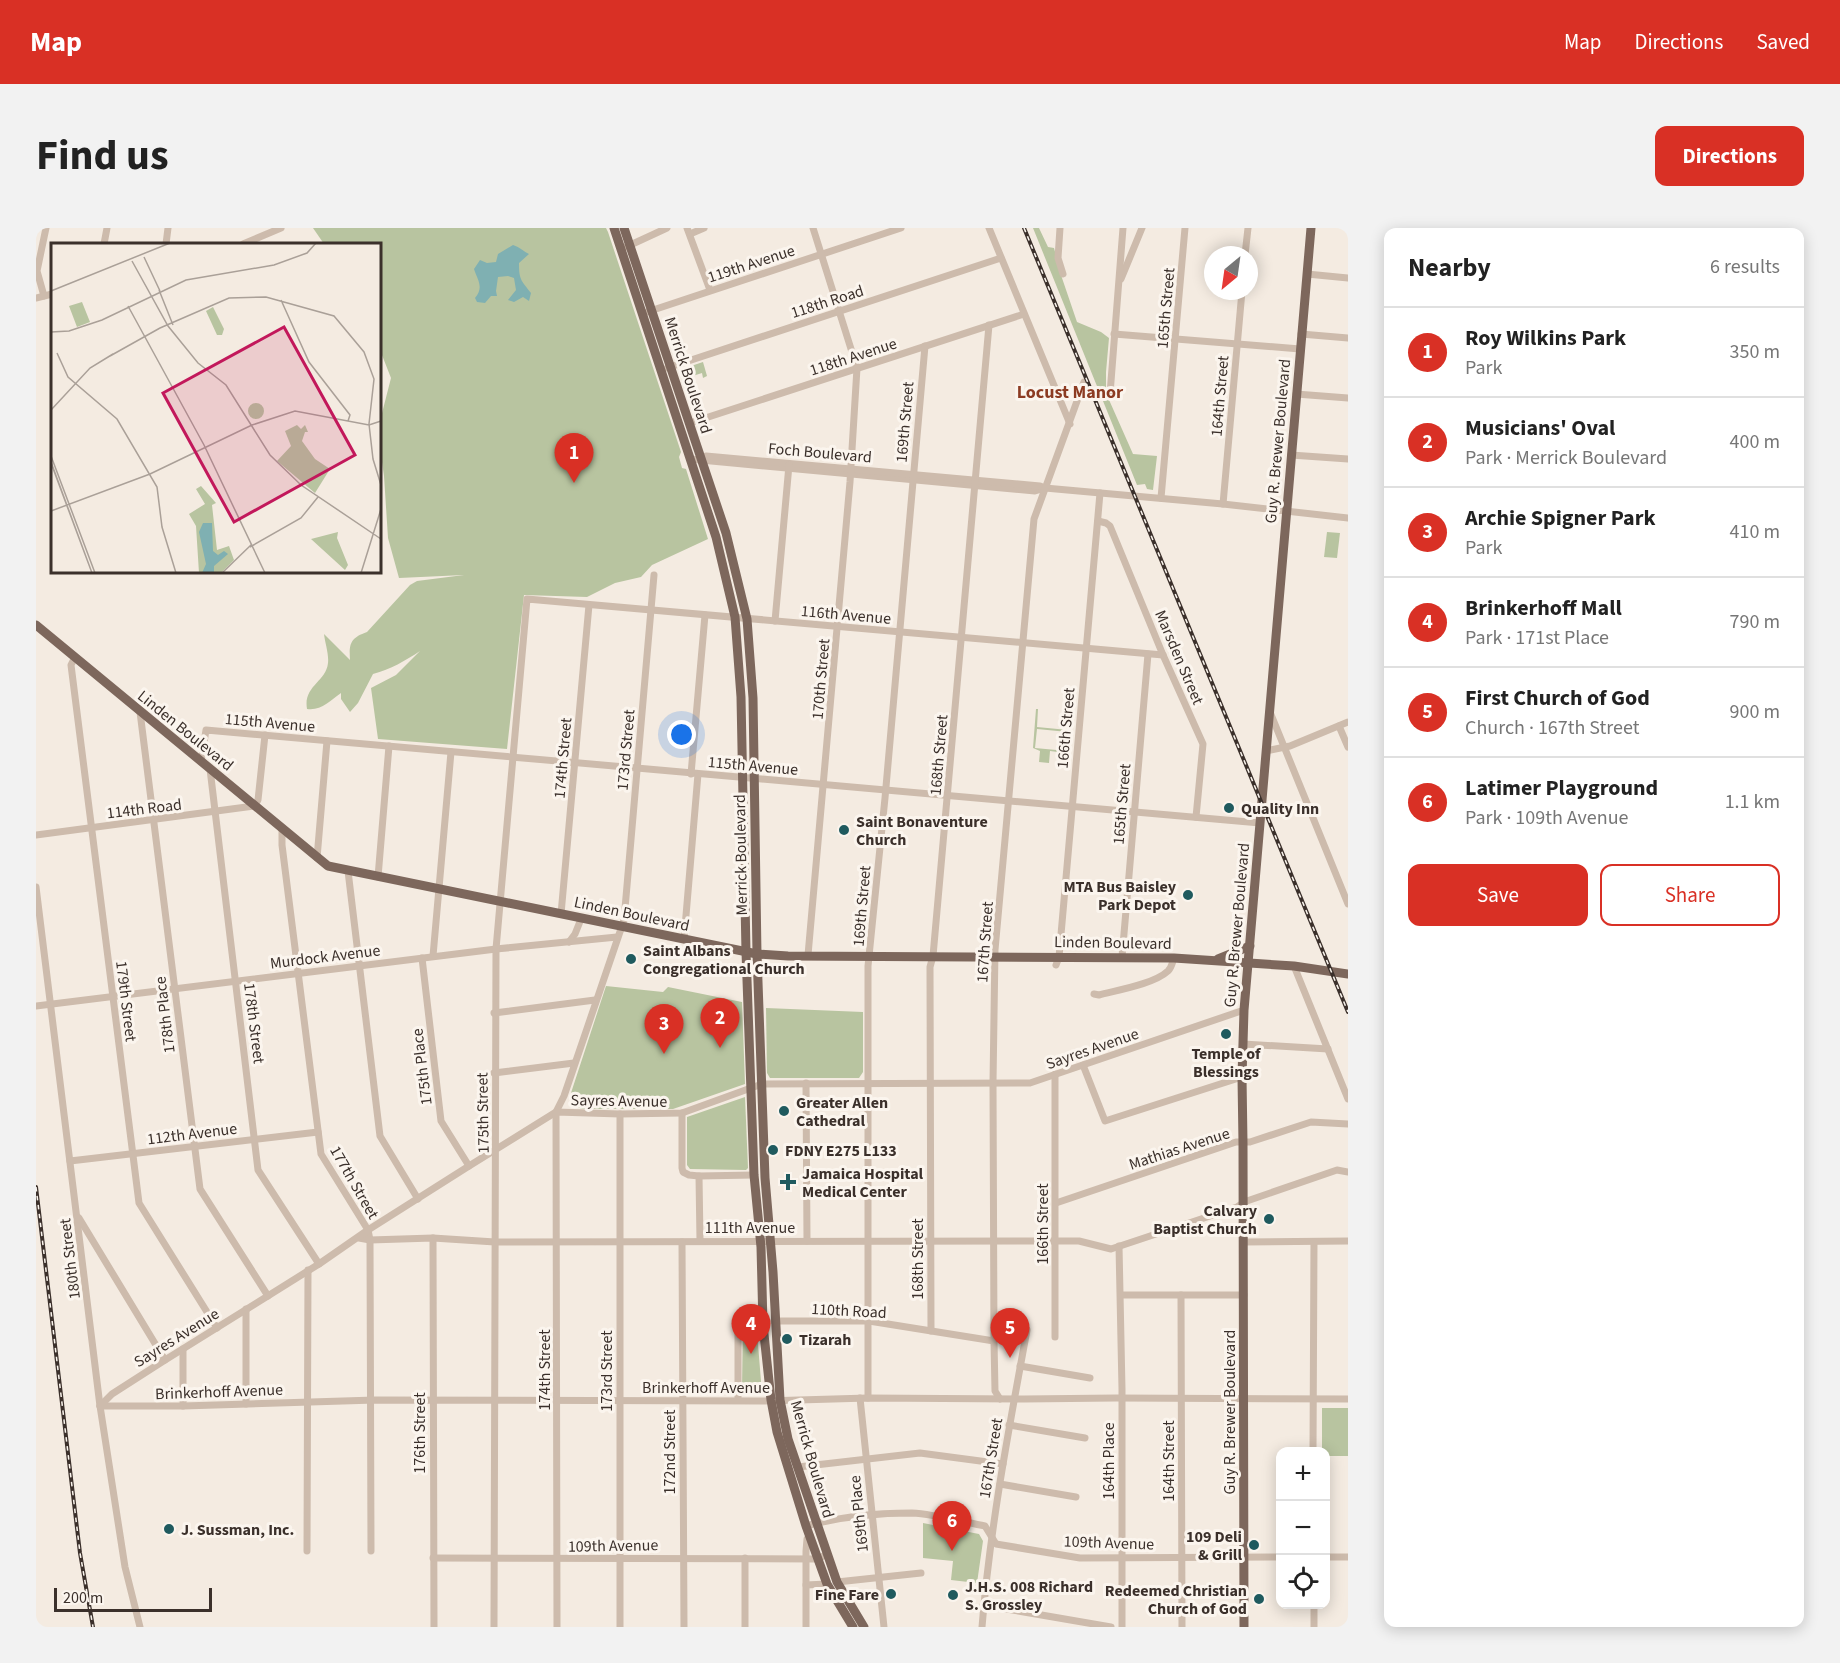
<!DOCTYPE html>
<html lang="en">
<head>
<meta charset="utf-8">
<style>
  :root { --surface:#fff; --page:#f2f2f2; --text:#222; --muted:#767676; --line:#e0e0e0; --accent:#d93025 }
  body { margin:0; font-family:"Source Sans 3",sans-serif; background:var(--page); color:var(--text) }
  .controls { position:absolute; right:18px; bottom:18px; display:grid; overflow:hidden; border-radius:12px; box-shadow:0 3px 15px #0003 }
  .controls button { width:54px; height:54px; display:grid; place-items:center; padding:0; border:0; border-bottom:2px solid var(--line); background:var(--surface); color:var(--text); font:30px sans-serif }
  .compass { position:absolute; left:1168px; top:18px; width:54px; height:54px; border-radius:50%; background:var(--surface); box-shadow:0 3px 15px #0003; rotate:209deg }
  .scale { position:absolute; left:18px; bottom:15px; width:158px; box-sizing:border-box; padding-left:6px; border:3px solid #3b302b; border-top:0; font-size:16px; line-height:21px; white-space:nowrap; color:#3b302b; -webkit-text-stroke:4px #fbf5ee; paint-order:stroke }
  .you { position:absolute; left:646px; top:507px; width:21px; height:21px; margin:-15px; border:4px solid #fff; border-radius:50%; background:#1a73e8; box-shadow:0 0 0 9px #1a73e833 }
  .badge { display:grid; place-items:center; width:39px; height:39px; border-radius:50%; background:var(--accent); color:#fff; font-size:20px; font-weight:700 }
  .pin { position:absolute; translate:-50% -50px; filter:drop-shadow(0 2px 3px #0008) }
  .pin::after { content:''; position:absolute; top:32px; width:21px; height:18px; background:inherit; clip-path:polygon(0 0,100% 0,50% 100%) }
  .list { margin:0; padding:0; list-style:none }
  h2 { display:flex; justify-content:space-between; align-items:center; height:78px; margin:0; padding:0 24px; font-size:26px }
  h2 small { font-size:20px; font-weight:400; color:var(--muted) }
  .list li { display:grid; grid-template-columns:39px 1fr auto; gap:18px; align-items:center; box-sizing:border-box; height:90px; padding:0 24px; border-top:2px solid var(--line) }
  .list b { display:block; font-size:22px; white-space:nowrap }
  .list p { margin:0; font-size:20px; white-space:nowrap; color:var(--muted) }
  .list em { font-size:20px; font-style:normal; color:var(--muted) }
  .actions { display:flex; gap:12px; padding:18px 24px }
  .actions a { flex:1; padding:14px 0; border:2px solid var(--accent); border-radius:12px; text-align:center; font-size:21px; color:var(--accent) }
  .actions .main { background:var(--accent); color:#fff }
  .icon { flex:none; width:33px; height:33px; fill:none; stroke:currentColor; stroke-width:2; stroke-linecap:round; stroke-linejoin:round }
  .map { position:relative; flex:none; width:1312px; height:1399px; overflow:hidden; border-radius:12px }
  header { display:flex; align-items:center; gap:36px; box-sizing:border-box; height:84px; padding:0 30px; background:var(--accent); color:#fff }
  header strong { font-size:28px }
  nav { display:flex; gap:33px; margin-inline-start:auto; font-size:21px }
  .intro { display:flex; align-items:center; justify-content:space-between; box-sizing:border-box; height:144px; padding:0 36px }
  h1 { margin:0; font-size:42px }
  .button { padding:15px 27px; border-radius:12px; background:var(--accent); color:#fff; font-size:21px; font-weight:700 }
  main { display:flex; gap:36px; padding:0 36px }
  aside { flex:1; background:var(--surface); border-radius:12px; box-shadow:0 3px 15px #0003 }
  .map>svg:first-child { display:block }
  .green { fill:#b8c4a0; fill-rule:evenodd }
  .water { fill:#7fb0b2 }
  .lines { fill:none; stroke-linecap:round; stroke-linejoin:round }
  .minor { stroke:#cdbbac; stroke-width:7 }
  .major { stroke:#7d675c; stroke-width:9 }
  .rail-casing { stroke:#3b302b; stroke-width:4 }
  .rail { stroke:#fbf5ee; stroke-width:1.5; stroke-dasharray:4.5; stroke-linecap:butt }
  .poi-dot { fill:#1f5a5e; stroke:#fbf5ee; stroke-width:2 }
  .labels { text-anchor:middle; stroke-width:6; stroke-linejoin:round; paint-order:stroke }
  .street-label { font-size:16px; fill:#3b302b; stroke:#fbf5ee }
  .poi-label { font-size:16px; font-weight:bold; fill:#3b302b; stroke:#fbf5ee; text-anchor:start }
  .neighbourhood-label { font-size:18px; font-weight:bold; fill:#8c3b22; stroke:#fbf5ee }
  .inset-road { fill:none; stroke:#aaa098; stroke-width:1.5 }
  .view { fill:#c2185b; fill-opacity:0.15; stroke:#c2185b; stroke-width:3 }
  .inset-edge { fill:none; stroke:#3b302b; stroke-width:3 }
</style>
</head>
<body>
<header>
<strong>Map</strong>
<nav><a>Map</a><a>Directions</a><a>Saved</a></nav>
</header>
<div class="intro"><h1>Find us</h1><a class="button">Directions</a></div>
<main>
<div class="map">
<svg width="1312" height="1399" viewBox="0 0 1312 1399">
  <rect width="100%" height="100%" fill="#f4ebe1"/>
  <g class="green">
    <path d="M277 0H570L572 4 645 224 643 229 646 240 650 241 672 311 616 337 605 349 579 355 551 369 488 367 471 521 342 511 335 460 360 447 384 423C369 433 355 441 337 446L322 475 314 484 305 471V465C294 473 285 483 271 481 267 458 290 454 292 435 293 426 289 415 288 406L314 432C313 416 314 410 331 404L374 357 381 353 428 347 363 350 352 310 348 248 344 220V193L355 150 344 122V16H288Z"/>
    <path d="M997 0H1003L1012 19 1018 20 1026 50 1041 94 1065 104 1073 110 1070 144V165L1097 226 1121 228 1117 262 1111 261 1109 256 1101 257Z"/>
    <path d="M667 134 671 148 667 150 666 145 647 151 643 142Z"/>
    <path d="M1291 304 1304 305 1301 330 1288 329Z"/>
    <path d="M1000 481H1002L1001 499 1032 502 1034 504 1032 523 1029 525 1014 523 1013 535 1003 534 1004 523 997 520ZM1001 501 1032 504 1031 523 999 520Z"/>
    <path d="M570 758 627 764 632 759 706 774 709 856 637 881H547C540 879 535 876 534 868Z"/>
    <path d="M730 780 827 784V844L823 850H734L731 845Z"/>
    <path d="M709 869 712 940 710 942 654 941 651 937V889Z"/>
    <path d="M720 1091 726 1166H708V1161H706L707 1092Z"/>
    <path d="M1286 1180H1312V1228H1290V1224L1286 1223Z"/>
    <path d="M887 1295 943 1306 947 1313 941 1355 915 1352 917 1333 887 1330Z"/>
  </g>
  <path class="water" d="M477 17C484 19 488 24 493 26L483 35C483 52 485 52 495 65L493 73 487 69 478 74 472 72 480 62 478 50 472 48 462 49 460 63 461 68H455L449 75 441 74 439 70C448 59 442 53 438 41L444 32 451 35 460 34 462 26Z"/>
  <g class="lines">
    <g class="minor">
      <path d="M651 0 674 62"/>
      <path d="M953 0 1034 196"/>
      <path d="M1024 0 1022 30 1027 46"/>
      <path d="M654 6 668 0"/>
      <path d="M68 16 71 0"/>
      <path d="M130 16 132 0"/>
      <path d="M207 16 245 0"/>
      <path d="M590 19 631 0"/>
      <path d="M1209 27 1212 0"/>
      <path d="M1271 46 1312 50"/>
      <path d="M1085 51 1106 0"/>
      <path d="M8 68 1 43 10 0"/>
      <path d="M0 70 16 66"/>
      <path d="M611 84 865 0"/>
      <path d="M1078 106 1264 121"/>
      <path d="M1265 106 1312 110"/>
      <path d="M631 140 965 30"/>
      <path d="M1074 166 1087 0"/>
      <path d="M1260 166 1312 170"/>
      <path d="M654 195 988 86"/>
      <path d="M1255 227 1312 231"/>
      <path d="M654 231 999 263 1009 260"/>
      <path d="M666 232 670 228 1004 258 1009 260 1187 276 1312 290"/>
      <path d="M1125 270 1149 0"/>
      <path d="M1187 276 1206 63"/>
      <path d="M1062 293 1070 295 1074 298 1127 427 1167 516 1160 589"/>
      <path d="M739 393 753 237"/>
      <path d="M39 429 35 437 103 975 181 1100"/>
      <path d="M104 484 164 961 232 1068"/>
      <path d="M1234 484 1312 676"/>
      <path d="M1303 498 1312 519"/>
      <path d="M1230 523 1254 518 1312 494"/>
      <path d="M165 534 170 502 1224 595"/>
      <path d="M174 541 222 942 283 1036"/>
      <path d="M655 546 669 387"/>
      <path d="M246 601V617L285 926 332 1002 334 1012 335 1323"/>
      <path d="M0 607 218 578 222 572 229 507"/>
      <path d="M281 630 291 513"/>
      <path d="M312 643 344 908 382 971"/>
      <path d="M342 649 353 518"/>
      <path d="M0 659 64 1178 89 1339 104 1399"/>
      <path d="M525 686 553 377"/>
      <path d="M648 711 662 546"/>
      <path d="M533 714 539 706 545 691"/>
      <path d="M772 727 814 254 821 140 777 0"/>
      <path d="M397 728 415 524"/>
      <path d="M1086 729 1112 426"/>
      <path d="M386 730 405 893 433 938"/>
      <path d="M1020 737 1023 729 1064 265"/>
      <path d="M1258 738 1312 871"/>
      <path d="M1058 766 1063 767C1082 762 1118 756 1132 743 1136 739 1136 735 1138 730"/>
      <path d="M0 778 460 721 581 709"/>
      <path d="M458 785 559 772"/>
      <path d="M1207 816 1292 821"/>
      <path d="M1047 837 1069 893 1206 849"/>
      <path d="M458 845 538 835"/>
      <path d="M1019 846V1109"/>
      <path d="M770 855 771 1013"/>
      <path d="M646 885V940L647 944 653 947 663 948 664 1013"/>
      <path d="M34 933 282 904"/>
      <path d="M663 948 718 947"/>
      <path d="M1020 975 1200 914H1214L1275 894 1312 896"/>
      <path d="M43 990 129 1132"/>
      <path d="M323 1010 334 1012 397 1010 459 1014 1019 1013H1043L1075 1021 1201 979 1208 974 1301 942 1312 944"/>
      <path d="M397 1010 398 1399"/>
      <path d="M646 1014 648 1399"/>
      <path d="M1208 1014 1312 1013"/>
      <path d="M1083 1018 1086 1161V1399"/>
      <path d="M1085 1067H1208"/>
      <path d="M1145 1067 1146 1399"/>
      <path d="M210 1081V1176"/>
      <path d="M738 1093H833L958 1113"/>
      <path d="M895 1103 894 739 897 728 953 97"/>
      <path d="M984 1138 1054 1150"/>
      <path d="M824 1170 848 1399"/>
      <path d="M832 1170V738L849 570 889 118"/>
      <path d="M964 1171 959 1163 958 1113 957 855 959 722 998 291 1048 154"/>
      <path d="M702 1172V1091"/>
      <path d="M64 1178H147L339 1172 728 1173 832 1170 988 1171 1080 1170 1312 1171"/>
      <path d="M64 1178 76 1166 129 1132 283 1036 332 1002 433 938 520 884 584 886 646 885 726 856 994 855 1208 782"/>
      <path d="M147 1178V1121"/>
      <path d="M973 1197 1049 1210"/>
      <path d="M1277 1224 1278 1014"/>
      <path d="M762 1239 884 1225 967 1236"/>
      <path d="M964 1256 1040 1269"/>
      <path d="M770 1298C803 1289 841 1285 876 1285 897 1286 928 1294 949 1298L960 1316 1044 1330 1244 1329"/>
      <path d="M271 1323 272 1042"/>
      <path d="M1290 1329H1312"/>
      <path d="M397 1330 782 1331 791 1326"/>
      <path d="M709 1330V1399"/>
      <path d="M801 1354 885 1345"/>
      <path d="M770 1357 791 1356"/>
      <path d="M1278 1376V1399"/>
      <path d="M947 1377 1075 1399"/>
      <path d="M458 1399 460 721 491 371 1127 427"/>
      <path d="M521 1399 520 884 528 868 588 692 618 347"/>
      <path d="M584 1399V886"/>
      <path d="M770 1399V1323L771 1311 774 1309"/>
      <path d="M946 1399C954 1299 973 1200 991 1102"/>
    </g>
    <g class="major">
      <path d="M578 0 680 309 699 389 705 469 710 724 718 947 725 1019 727 1097 735 1172 741 1204 770 1298 791 1356 817 1399"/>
      <path d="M588 0 690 305 711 391 717 470 721 726 729 950 737 1044 744 1172 752 1211 801 1354 828 1399"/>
      <path d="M0 397 292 638 721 726 752 728 1138 730 1258 738 1312 746"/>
      <path d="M1182 731 1214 718"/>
      <path d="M1208 1399 1207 915 1206 849 1208 782 1275 0"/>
    </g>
    <defs>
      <g id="rail">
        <path d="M988 0 1312 784"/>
        <path d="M0 959 44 1325 57 1399"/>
      </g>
    </defs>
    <use href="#rail" class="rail-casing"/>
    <use href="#rail" class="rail"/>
  </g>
  <g class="poi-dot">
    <circle cx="1193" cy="580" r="6"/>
    <circle cx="808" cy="602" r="6"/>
    <circle cx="1152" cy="667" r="6"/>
    <circle cx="595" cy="731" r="6"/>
    <circle cx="1190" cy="806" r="6"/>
    <circle cx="748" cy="883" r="6"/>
    <circle cx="737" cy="922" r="6"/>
    <path d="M749 945h6v6h6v6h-6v6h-6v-6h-6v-6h6z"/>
    <circle cx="1233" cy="991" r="6"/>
    <circle cx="751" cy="1111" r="6"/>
    <circle cx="133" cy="1301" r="6"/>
    <circle cx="1218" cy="1317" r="6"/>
    <circle cx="855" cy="1366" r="6"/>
    <circle cx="917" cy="1367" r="6"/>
    <circle cx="1223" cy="1371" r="6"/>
  </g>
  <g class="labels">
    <g class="street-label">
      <text transform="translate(715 35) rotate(-18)" y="6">119th Avenue</text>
      <text transform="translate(791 73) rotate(-18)" y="6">118th Road</text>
      <text transform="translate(1129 80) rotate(-85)" y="6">165th Street</text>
      <text transform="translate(817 128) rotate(-18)" y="6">118th Avenue</text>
      <text transform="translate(653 147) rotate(72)" y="6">Merrick Boulevard</text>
      <text transform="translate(1183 168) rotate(-85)" y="6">164th Street</text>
      <text transform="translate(868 194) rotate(-85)" y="6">169th Street</text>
      <text transform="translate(1241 213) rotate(-85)" y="6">Guy R. Brewer Boulevard</text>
      <text transform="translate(784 224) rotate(5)" y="6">Foch Boulevard</text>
      <text transform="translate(810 386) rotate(5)" y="6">116th Avenue</text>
      <text transform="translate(1144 429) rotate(67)" y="6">Marsden Street</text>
      <text transform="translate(784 451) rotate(-85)" y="6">170th Street</text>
      <text transform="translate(234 494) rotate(5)" y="6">115th Avenue</text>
      <text transform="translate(1029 500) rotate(-85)" y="6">166th Street</text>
      <text transform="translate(150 502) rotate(39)" y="6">Linden Boulevard</text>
      <text transform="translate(589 522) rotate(-85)" y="6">173rd Street</text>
      <text transform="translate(902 527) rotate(-85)" y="6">168th Street</text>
      <text transform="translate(526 530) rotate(-85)" y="6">174th Street</text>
      <text transform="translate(717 537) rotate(5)" y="6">115th Avenue</text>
      <text transform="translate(1085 576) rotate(-85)" y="6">165th Street</text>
      <text transform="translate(108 580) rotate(-7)" y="6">114th Road</text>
      <text transform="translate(704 627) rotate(-91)" y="6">Merrick Boulevard</text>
      <text transform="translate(825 678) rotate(-85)" y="6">169th Street</text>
      <text transform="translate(596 685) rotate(12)" y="6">Linden Boulevard</text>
      <text transform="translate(1200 697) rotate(-85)" y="6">Guy R. Brewer Boulevard</text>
      <text transform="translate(948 714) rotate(-86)" y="6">167th Street</text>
      <text transform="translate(1077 714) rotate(1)" y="6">Linden Boulevard</text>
      <text transform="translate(289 728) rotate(-7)" y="6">Murdock Avenue</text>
      <text transform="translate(91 773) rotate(83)" y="6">179th Street</text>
      <text transform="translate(128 787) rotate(-97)" y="6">178th Place</text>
      <text transform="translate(219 795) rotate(83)" y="6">178th Street</text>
      <text transform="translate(1056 820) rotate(-19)" y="6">Sayres Avenue</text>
      <text transform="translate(385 839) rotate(-97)" y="6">175th Place</text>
      <text transform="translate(583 872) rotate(1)" y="6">Sayres Avenue</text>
      <text transform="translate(446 885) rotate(-91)" y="6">175th Street</text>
      <text transform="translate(156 905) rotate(-7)" y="6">112th Avenue</text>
      <text transform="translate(1143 920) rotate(-18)" y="6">Mathias Avenue</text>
      <text transform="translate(319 954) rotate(60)" y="6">177th Street</text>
      <text transform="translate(1006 996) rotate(-90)" y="6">166th Street</text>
      <text x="714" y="1005">111th Avenue</text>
      <text transform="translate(33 1031) rotate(-97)" y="6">180th Street</text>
      <text transform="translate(881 1031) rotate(-90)" y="6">168th Street</text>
      <text transform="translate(813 1082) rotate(3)" y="6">110th Road</text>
      <text transform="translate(140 1109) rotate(-32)" y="6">Sayres Avenue</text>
      <text transform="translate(508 1142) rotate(-90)" y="6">174th Street</text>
      <text transform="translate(570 1143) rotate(-90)" y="6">173rd Street</text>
      <text x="670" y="1165">Brinkerhoff Avenue</text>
      <text transform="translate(183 1163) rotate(-2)" y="6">Brinkerhoff Avenue</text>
      <text transform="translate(1193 1184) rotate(-90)" y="6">Guy R. Brewer Boulevard</text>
      <text transform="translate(383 1205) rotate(-90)" y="6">176th Street</text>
      <text transform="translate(633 1224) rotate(-90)" y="6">172nd Street</text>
      <text transform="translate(954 1230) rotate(-81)" y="6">167th Street</text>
      <text transform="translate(777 1231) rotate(74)" y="6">Merrick Boulevard</text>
      <text transform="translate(1072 1233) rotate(-90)" y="6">164th Place</text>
      <text transform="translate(1132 1233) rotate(-90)" y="6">164th Street</text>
      <text transform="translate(822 1286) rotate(-96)" y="6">169th Place</text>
      <text transform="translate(1073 1314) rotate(2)" y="6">109th Avenue</text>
      <text transform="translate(577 1317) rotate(-1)" y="6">109th Avenue</text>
    </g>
    <g class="poi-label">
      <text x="1205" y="586">Quality Inn</text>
      <text x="820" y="599">Saint Bonaventure<tspan x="820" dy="18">Church</tspan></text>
      <text x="1140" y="664" text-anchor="end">MTA Bus Baisley<tspan x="1140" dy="18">Park Depot</tspan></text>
      <text x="607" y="728">Saint Albans<tspan x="607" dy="18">Congregational Church</tspan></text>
      <text x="1190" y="831" text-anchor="middle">Temple of<tspan x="1190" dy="18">Blessings</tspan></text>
      <text x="760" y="880">Greater Allen<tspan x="760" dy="18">Cathedral</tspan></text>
      <text x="749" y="928">FDNY E275 L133</text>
      <text x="766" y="951">Jamaica Hospital<tspan x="766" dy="18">Medical Center</tspan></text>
      <text x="1221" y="988" text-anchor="end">Calvary<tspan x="1221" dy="18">Baptist Church</tspan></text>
      <text x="763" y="1117">Tizarah</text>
      <text x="145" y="1307">J. Sussman, Inc.</text>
      <text x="1206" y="1314" text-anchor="end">109 Deli<tspan x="1206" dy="18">&amp; Grill</tspan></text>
      <text x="929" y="1364">J.H.S. 008 Richard<tspan x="929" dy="18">S. Grossley</tspan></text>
      <text x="1211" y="1368" text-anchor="end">Redeemed Christian<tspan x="1211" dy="18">Church of God</tspan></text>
      <text x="843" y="1372" text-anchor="end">Fine Fare</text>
    </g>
    <g class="neighbourhood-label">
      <text x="1034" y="170">Locust Manor</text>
    </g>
  </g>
  <g transform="translate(15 15)">
    <rect width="330" height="330" fill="#f4ebe1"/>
    <path d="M31 59 39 79 26 84 18 63ZM162 64 173 86 171 92H166L155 68ZM197 168a8 8 0 1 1 16 0a8 8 0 1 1-16 0ZM246 182 250 186 254 182 257 189H254L251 198 264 216 279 226 264 250 226 218 240 203 234 188ZM150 243 165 260 161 262 166 307 178 303 183 317 170 330H148L145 283 138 271 154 261 145 246ZM287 289 286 295 297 322 294 327 260 296Z" fill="#b8c4a0"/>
    <path d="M152 280H161L162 308 167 312 173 308 177 311 163 323V330H151L155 321 148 289Z" fill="#7fb0b2"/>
    <path class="inset-road" d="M93 14 109 48M81 18 117 83 147 120 175 142 219 212 250 242 330 296M108 47 122 82M0 48 119 0M230 57 258 119 299 172 297 178M77 63 153 202 214 330M0 89 18 88 51 77 135 37 223 22 256 10 265 0M6 110 17 134 66 176 106 244 111 284 125 330M59 113 109 85 178 55 215 54 283 73 313 109 323 136 318 181 322 216 330 242M0 167 39 125 62 111M0 213 44 330M0 219 41 330M0 220 41 330M0 268 99 231 201 182 244 168 318 182 330 178M199 304 250 275 267 254M171 330 200 302M310 330 330 266"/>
    <path class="view" d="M233 84 304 212 183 279 112 150Z"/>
    <rect width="330" height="330" class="inset-edge"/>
  </g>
</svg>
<div class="controls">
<button>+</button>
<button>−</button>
<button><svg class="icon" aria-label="locate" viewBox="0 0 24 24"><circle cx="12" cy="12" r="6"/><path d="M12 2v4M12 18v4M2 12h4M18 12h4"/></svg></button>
</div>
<svg class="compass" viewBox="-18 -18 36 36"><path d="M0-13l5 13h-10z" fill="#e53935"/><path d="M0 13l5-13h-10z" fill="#767676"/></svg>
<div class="scale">200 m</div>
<div class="you"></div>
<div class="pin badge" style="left:538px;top:255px">1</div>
<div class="pin badge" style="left:684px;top:820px">2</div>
<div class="pin badge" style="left:628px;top:826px">3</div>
<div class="pin badge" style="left:715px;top:1126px">4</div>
<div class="pin badge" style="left:974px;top:1130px">5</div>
<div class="pin badge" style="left:916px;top:1323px">6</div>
</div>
<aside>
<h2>Nearby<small>6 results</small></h2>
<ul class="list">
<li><span class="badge">1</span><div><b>Roy Wilkins Park</b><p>Park</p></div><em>350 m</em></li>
<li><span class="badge">2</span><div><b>Musicians' Oval</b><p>Park · Merrick Boulevard</p></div><em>400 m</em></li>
<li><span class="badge">3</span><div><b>Archie Spigner Park</b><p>Park</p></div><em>410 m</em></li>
<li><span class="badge">4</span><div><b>Brinkerhoff Mall</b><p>Park · 171st Place</p></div><em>790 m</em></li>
<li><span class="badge">5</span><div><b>First Church of God</b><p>Church · 167th Street</p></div><em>900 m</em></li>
<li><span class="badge">6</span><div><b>Latimer Playground</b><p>Park · 109th Avenue</p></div><em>1.1 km</em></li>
</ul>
<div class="actions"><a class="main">Save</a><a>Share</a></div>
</aside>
</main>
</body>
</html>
